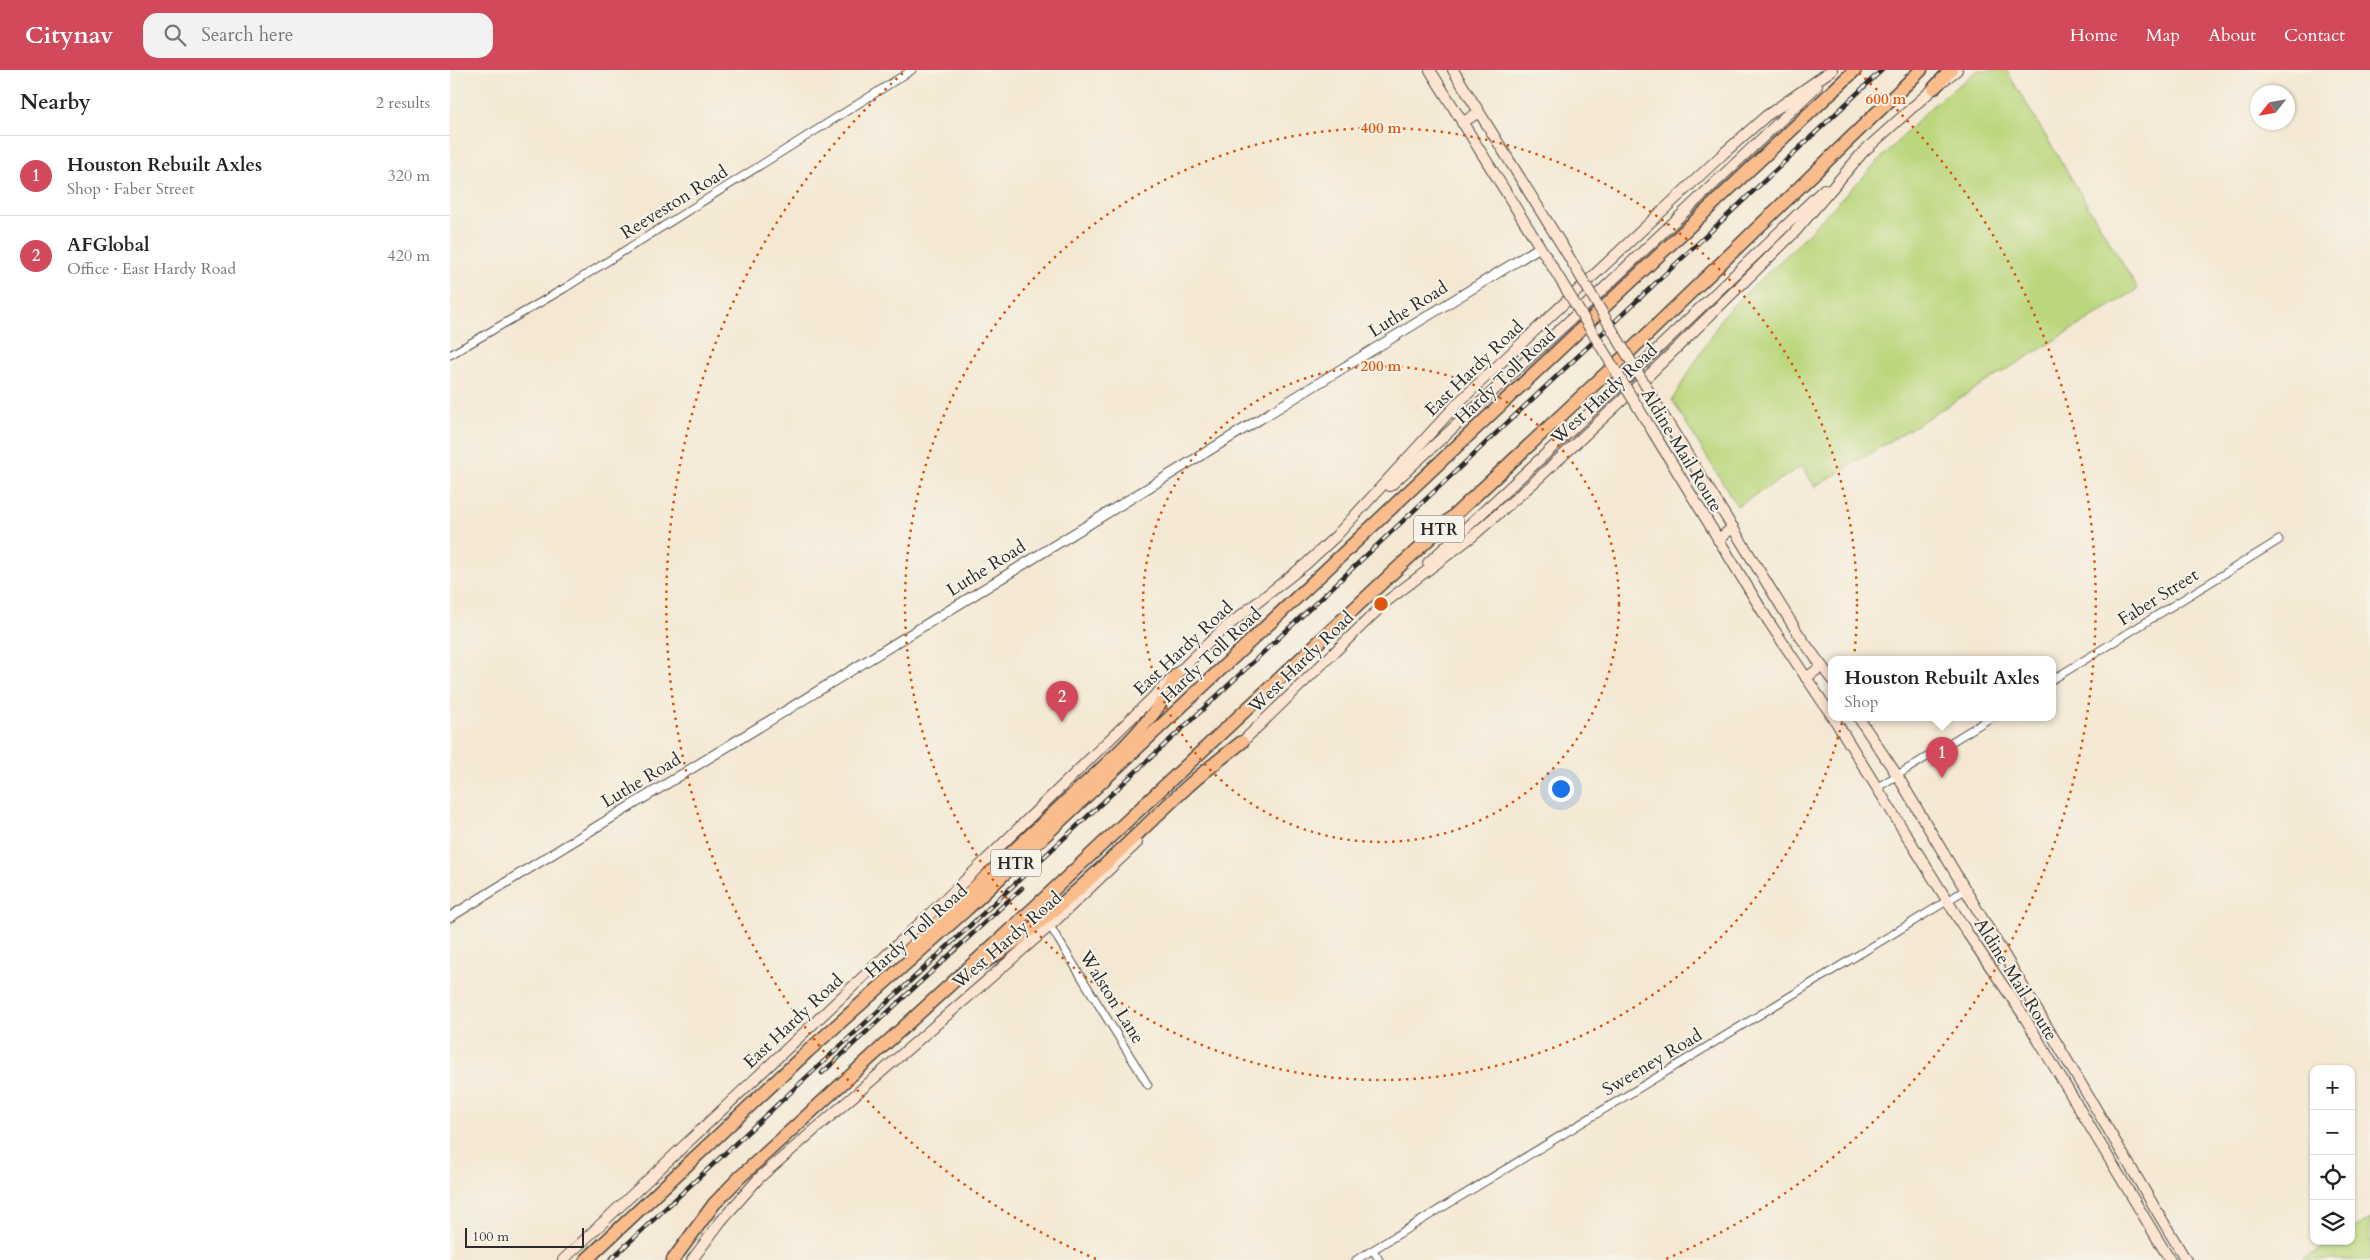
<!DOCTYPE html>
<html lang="en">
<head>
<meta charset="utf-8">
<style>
  :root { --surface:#fff; --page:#f2f2f2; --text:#222; --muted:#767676; --line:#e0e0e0; --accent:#d1495b }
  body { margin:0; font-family:Cardo,serif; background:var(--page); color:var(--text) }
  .controls { position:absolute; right:15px; bottom:15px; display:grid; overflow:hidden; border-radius:10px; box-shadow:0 1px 4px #0004 }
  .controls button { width:45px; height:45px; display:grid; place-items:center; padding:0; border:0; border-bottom:1px solid var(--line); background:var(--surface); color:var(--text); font:25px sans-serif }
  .compass { position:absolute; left:1800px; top:15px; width:45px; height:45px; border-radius:50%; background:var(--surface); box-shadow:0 1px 4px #0004; rotate:239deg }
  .scale { position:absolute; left:15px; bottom:12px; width:119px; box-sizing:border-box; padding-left:5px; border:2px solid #2b2b2b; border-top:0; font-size:14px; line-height:18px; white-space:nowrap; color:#2b2b2b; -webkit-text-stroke:4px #f7f3e8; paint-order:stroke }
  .you { position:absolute; left:1110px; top:718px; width:18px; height:18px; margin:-12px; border:4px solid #fff; border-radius:50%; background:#1a73e8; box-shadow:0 0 0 8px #1a73e833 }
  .badge { display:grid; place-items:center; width:32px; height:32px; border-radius:50%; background:var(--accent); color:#fff; font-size:16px; font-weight:700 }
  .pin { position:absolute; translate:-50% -41px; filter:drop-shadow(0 1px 2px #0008) }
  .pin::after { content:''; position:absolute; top:26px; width:18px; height:15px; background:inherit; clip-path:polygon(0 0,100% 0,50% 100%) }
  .popup { position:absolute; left:1378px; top:586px; width:228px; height:65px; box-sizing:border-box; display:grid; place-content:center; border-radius:10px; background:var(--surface); filter:drop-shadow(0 1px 4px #0005); font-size:16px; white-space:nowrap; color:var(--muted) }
  .popup b { font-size:19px; color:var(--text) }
  .popup::after { content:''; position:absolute; left:50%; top:100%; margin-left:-10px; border:10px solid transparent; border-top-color:var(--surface) }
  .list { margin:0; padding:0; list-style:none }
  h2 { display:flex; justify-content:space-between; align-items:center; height:65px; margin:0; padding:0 20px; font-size:21px }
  h2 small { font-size:16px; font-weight:400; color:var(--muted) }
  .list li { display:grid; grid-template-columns:32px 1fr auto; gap:15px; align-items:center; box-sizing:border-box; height:80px; padding:0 20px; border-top:1px solid var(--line) }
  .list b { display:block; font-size:19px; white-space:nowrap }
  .list p { margin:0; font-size:16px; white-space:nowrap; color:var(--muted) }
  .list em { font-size:16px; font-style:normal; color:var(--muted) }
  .icon { flex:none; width:28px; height:28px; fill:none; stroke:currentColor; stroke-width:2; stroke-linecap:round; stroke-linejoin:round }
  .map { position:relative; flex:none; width:1920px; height:1190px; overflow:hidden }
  header { display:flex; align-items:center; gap:30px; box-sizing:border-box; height:70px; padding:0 25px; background:var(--accent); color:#fff }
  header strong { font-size:24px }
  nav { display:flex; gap:28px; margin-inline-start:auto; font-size:18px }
  .search { width:350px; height:45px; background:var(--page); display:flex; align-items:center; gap:12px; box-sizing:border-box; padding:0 18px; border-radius:15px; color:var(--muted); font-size:19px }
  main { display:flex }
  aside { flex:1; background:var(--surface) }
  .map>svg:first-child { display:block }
  .green { fill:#bbd77d; stroke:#738154 }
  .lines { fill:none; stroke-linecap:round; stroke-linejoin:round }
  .minor-casing { stroke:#494744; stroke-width:9 }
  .tertiary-casing { stroke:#494744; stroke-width:11 }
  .secondary-casing { stroke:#494744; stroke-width:12 }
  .motorway-casing { stroke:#494744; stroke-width:15 }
  .minor { stroke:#fff; stroke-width:7 }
  .tertiary { stroke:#fff; stroke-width:9 }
  .secondary { stroke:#fde4d1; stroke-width:10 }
  .motorway { stroke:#fabc8b; stroke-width:12 }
  .rail-casing { stroke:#2b2b2b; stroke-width:4.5 }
  .rail { stroke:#f7f3e8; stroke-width:2.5; stroke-dasharray:8; stroke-linecap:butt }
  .secondary-bridge-casing { stroke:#494744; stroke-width:12; stroke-linecap:butt }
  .secondary-bridge { stroke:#fde4d1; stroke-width:10 }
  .ring { fill:none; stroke:#df570e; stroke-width:2.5; stroke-dasharray:2.5 5 }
  .labels { text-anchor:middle; stroke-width:4; stroke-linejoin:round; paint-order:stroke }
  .shield { fill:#f7f3e8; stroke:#686764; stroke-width:1 }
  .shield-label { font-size:16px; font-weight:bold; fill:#2b2b2b }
  .street-label { font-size:18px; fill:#2b2b2b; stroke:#f7f3e8 }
  .centre { fill:#df570e; stroke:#f7f3e8; stroke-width:2.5 }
  .ring-label { font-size:15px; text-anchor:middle; font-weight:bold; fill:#df570e; stroke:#f7f3e8; stroke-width:4; stroke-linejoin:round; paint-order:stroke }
</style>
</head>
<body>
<header>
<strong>Citynav</strong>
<div class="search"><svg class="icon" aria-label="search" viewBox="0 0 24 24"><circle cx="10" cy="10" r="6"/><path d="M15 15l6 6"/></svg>Search here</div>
<nav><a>Home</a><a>Map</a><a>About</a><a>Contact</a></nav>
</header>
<main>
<aside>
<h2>Nearby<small>2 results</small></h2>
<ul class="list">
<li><span class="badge">1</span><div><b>Houston Rebuilt Axles</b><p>Shop · Faber Street</p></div><em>320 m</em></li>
<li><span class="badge">2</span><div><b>AFGlobal</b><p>Office · East Hardy Road</p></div><em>420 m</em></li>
</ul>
</aside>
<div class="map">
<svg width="1920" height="1190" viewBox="0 0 1920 1190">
  <rect width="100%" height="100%" fill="#f7f3e8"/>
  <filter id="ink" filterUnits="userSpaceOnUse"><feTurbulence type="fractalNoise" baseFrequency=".02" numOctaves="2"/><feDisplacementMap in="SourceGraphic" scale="10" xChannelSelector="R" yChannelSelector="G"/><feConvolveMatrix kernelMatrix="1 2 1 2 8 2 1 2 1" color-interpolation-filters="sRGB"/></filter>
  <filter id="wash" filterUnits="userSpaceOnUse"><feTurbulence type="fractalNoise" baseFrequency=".0096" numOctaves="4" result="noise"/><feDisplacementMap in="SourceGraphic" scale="20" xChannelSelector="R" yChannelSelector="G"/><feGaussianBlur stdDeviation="1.12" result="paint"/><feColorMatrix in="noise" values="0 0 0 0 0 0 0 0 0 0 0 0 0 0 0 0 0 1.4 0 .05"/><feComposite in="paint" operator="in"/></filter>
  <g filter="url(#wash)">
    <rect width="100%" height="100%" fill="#f4e8d3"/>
    <g class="green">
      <path d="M1528 0H1556L1688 219 1365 417 1352 396 1287 436 1222 330 1275 243 1339 183 1482 36Z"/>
      <path d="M1920 1149V1190H1852L1883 1171H1901V1160Z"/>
    </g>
  </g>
  <g filter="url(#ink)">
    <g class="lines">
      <defs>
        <g id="minor">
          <path d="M0 285 115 218 462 0"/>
          <path d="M1602 610 1829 470"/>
          <path d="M1428 717 1542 647"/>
          <path d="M600 856 698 1015"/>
          <path d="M923 1180 929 1190"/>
          <path d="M906 1190 1515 820"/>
        </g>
        <path id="tertiary" d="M0 847 1090 177"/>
        <g id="secondary">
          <path d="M980 0 1100 193"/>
          <path d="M1003 0 1113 177"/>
          <path d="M1012 53 1029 42"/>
          <path d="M1216 350 1349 565 1382 610"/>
          <path d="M1203 362 1319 552 1382 646"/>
          <path d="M940 416 1130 241 1367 16"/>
          <path d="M1268 470 1283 457"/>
          <path d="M978 493 1173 312 1374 119"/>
          <path d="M1356 608 1372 596"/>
          <path d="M1383 647 1518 864 1572 943 1720 1190"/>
          <path d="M1408 647 1447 705 1736 1190"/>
          <path d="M788 676 937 531 1024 465 1080 416 1195 309 1344 163 1413 82 1484 18 1507 0"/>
          <path d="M113 1190 503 822 770 562 856 494 886 466 1008 333 1274 83 1316 46 1382 0"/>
          <path d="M242 1190 271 1151 309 1108 600 856 687 773"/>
        </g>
        <g id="motorway">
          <path d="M1484 18 1501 0"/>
          <path d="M459 880C510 830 563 782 614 733 651 699 708 651 726 605"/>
          <path d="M532 894C608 846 670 779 736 718 753 702 773 687 792 672"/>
          <path d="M136 1190 357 982 517 839 1405 0"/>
          <path d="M223 1190 264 1134 289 1108 585 837 1179 282 1471 0"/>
        </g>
      </defs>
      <use href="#minor" class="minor-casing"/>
      <use href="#tertiary" class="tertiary-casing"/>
      <use href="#secondary" class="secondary-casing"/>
      <use href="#motorway" class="motorway-casing"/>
      <use href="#minor" class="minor"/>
      <use href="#tertiary" class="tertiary"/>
      <use href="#secondary" class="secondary"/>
      <use href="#motorway" class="motorway"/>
      <defs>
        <g id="rail">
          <path d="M372 1003 572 818"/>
          <path d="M160 1190 751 641 1432 0"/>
        </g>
      </defs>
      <use href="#rail" class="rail-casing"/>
      <use href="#rail" class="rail"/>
      <defs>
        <g id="secondary-bridge">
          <path d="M1113 177 1216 350"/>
          <path d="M1100 193 1203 362"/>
        </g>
      </defs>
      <use href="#secondary-bridge" class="secondary-bridge-casing"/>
      <use href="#secondary-bridge" class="secondary-bridge"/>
    </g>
  </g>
  <g class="ring">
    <circle cx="931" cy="534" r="238"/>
    <circle cx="931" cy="534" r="476"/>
    <path d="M646 1189A714 714 0 0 1 453 3M1409 3A714 714 0 0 1 1216 1189"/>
  </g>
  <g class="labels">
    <g class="shield">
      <rect x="964" y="445.5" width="50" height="27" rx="4"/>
      <rect x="541" y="779.5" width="50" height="27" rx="4"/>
    </g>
    <g class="shield-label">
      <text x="989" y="465">HTR</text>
      <text x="566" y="799">HTR</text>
    </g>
    <g class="street-label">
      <text transform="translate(224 132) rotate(-32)" y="6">Reeveston Road</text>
      <text transform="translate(958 239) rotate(-32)" y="6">Luthe Road</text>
      <text transform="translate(1024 298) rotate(-44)" y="6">East Hardy Road</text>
      <text transform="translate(1055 306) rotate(-43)" y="6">Hardy Toll Road</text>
      <text transform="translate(1154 324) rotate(-43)" y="6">West Hardy Road</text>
      <text transform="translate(1232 380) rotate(59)" y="6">Aldine Mail Route</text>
      <text transform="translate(536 498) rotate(-32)" y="6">Luthe Road</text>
      <text transform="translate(1708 527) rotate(-32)" y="6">Faber Street</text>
      <text transform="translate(733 578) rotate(-43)" y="6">East Hardy Road</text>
      <text transform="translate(761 585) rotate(-43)" y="6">Hardy Toll Road</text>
      <text transform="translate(851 592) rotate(-44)" y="6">West Hardy Road</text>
      <text transform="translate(191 710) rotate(-31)" y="6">Luthe Road</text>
      <text transform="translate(466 861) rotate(-42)" y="6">Hardy Toll Road</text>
      <text transform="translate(557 870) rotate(-41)" y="6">West Hardy Road</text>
      <text transform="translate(1566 909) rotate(58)" y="6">Aldine Mail Route</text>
      <text transform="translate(662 927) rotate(58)" y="6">Walston Lane</text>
      <text transform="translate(343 951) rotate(-43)" y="6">East Hardy Road</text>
      <text transform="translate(1202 992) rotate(-31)" y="6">Sweeney Road</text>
    </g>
  </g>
  <circle cx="931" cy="534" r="8" class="centre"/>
  <g class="ring-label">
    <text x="1436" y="34">600 m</text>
    <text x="931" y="63">400 m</text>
    <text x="931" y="301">200 m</text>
  </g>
</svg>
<div class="controls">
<button>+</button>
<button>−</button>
<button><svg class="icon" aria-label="locate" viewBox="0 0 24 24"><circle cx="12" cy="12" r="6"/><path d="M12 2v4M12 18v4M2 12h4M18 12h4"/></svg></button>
<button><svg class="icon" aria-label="layers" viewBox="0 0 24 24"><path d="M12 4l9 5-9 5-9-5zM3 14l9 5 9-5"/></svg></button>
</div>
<svg class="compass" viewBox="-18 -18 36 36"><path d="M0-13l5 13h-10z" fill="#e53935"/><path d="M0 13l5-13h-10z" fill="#767676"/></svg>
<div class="scale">100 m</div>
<div class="you"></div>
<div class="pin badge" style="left:1492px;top:708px">1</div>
<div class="popup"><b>Houston Rebuilt Axles</b>Shop</div>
<div class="pin badge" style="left:612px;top:652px">2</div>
</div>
</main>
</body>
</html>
